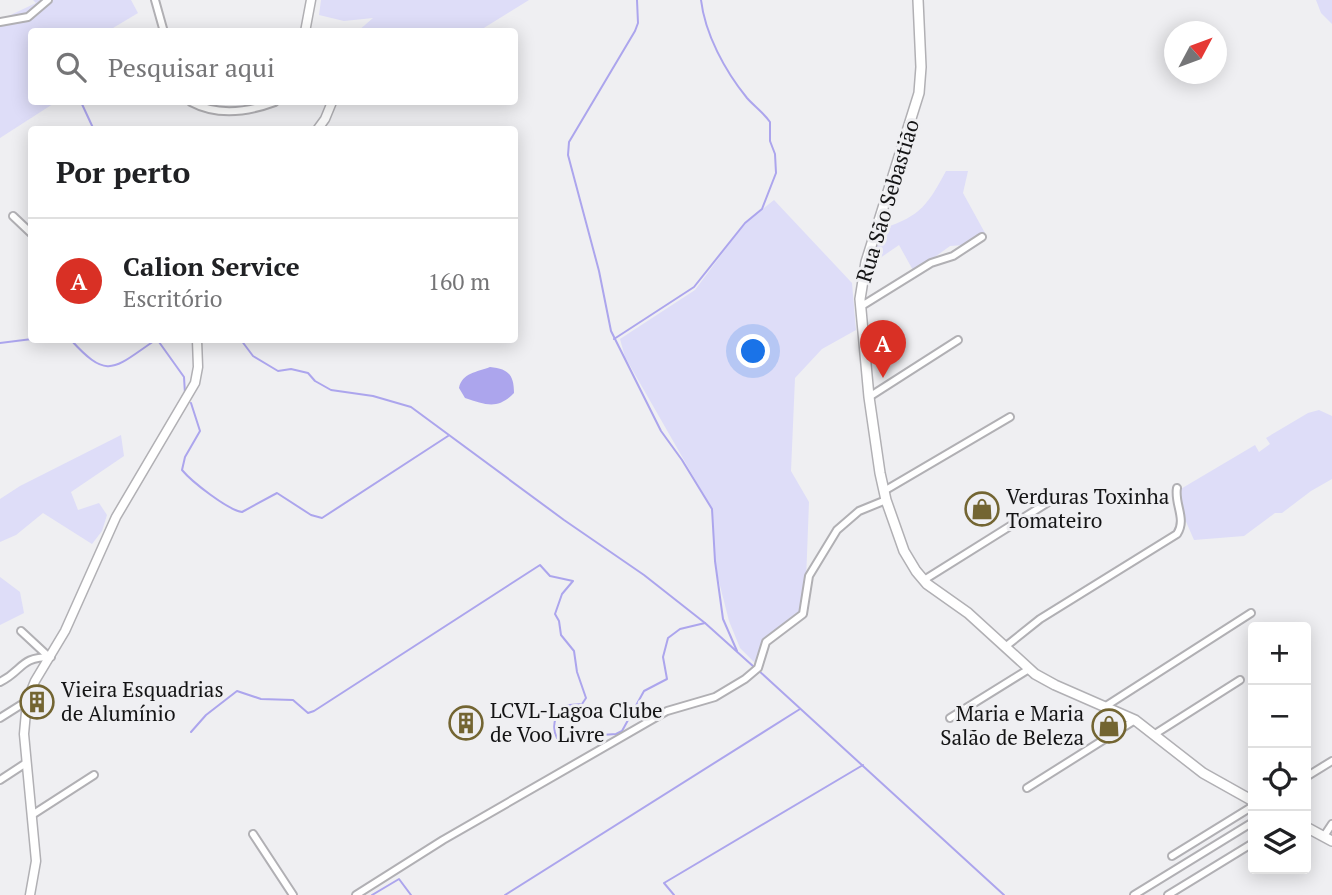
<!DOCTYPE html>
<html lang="pt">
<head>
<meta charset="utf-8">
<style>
  :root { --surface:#fff; --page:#f2f2f2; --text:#202124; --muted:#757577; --line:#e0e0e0; --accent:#d93025 }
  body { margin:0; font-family:"PT Serif",serif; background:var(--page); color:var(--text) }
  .controls { position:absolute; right:21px; bottom:21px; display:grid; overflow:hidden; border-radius:7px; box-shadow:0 4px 18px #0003 }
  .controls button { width:63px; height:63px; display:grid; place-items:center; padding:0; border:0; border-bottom:2px solid var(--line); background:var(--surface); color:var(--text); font:35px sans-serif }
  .compass { position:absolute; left:1164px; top:21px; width:63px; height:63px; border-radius:50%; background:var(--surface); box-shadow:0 4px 18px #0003; rotate:49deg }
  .you { position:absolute; left:754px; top:352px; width:24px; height:24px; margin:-18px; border:5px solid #fff; border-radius:50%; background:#1a73e8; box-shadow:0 0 0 10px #1a73e833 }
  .badge { display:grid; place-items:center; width:46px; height:46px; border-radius:50%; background:var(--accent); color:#fff; font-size:23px; font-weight:700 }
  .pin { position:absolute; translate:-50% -58px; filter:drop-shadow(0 2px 4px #0008) }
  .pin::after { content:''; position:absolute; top:37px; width:24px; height:21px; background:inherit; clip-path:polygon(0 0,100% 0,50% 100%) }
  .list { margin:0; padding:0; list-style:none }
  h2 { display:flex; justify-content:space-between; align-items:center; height:91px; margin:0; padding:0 28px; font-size:30px }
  h2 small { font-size:23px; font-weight:400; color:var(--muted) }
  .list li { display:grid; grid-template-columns:46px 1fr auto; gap:21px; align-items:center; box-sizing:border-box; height:126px; padding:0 28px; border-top:2px solid var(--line) }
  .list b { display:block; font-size:26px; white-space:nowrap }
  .list p { margin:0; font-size:23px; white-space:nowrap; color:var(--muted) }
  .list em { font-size:23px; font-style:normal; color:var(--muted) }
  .icon { flex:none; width:38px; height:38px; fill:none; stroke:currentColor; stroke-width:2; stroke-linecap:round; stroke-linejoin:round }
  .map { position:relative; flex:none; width:1332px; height:895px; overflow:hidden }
  .search { position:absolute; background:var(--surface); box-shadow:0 4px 18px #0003; left:28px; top:28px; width:490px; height:77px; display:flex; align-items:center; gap:18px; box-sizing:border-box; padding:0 24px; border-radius:7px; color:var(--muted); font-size:26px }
  .panel { position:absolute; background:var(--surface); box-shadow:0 4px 18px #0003; left:28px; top:126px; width:490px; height:217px; border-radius:7px }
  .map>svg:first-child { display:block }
  .green { fill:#deddf8 }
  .water { fill:#aca5ed }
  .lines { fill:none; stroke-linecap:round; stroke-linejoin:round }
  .stream { stroke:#aca5ed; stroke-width:2 }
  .minor-casing { stroke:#b1b0b4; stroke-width:10 }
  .tertiary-casing { stroke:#b1b0b4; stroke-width:11 }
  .secondary-casing { stroke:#b1b0b4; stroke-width:12 }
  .minor { stroke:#fff; stroke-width:6 }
  .tertiary { stroke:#fff; stroke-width:8 }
  .secondary { stroke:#fff; stroke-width:9 }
  .labels { text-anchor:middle; stroke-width:6; stroke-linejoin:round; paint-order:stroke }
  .street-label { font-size:21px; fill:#141415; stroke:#efeff2 }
  .poi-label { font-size:21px; fill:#141415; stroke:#efeff2; text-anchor:start }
</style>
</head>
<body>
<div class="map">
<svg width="1332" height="895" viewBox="0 0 1332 895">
  <rect width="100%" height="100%" fill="#efeff2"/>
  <g class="green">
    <path d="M33 0H131L138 13 108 31 32 32V102H56L0 138V20L36 3Z"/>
    <path d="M321 0H529L479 31H358L373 18 344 21 319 15Z"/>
    <path d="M1316 0H1332V24L1321 13Z"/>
    <path d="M946 171H968L963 193 985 233 964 245 950 246 914 272 899 245 870 265 884 228C921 216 928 204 946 171Z"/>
    <path d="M774 200 852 283 856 330 822 349 795 378 791 471 809 502 805 607 803 614 771 637 756 664 740 648 729 621 715 566 712 509 625 357 620 339 695 290 745 223Z"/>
    <path d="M1319 410 1332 416V479L1311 491 1282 513H1275L1244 536 1194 540 1181 510 1179 490 1255 445 1259 452 1270 444 1266 438 1308 413Z"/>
    <path d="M121 435 124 456 71 492 78 510 99 503 107 515 102 531 92 544 43 513 16 535 0 542V499L20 486Z"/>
    <path d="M0 577 20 592 24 613 0 625Z"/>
  </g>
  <path class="water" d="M490 367C508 369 514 374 514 393 498 410 486 405 465 398L459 388C462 373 477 372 490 367Z"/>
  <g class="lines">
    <g class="stream">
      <path d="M637 0 638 23 635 31 569 142 568 155 599 271 611 331 661 431 682 460 712 509 715 561 723 619 737 651"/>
      <path d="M81 102 94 130"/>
      <path d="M614 339 694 287 745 223 762 209 776 173 775 154 770 141V122C763 112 754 106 747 98 725 71 705 34 701 0"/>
      <path d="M71 340C108 381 114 368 154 341L159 342 184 377 185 394"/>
      <path d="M241 340 253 356 278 371 291 369 308 373 315 381 331 390 373 396 411 407 564 520 644 575 705 623 754 667"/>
      <path d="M0 343 32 339"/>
      <path d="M191 403 200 431 185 457 182 470C192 482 228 510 242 512L277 493 311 515 322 518 448 436"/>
      <path d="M758 670 1004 895"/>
      <path d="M191 732 206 715 237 691 261 699 293 700 308 713 314 711 540 565 550 576 573 581 562 594 555 614 559 621 561 635 574 651 577 672 586 698 582 704C578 705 574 704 570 705 555 707 551 727 557 738L616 734 622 731 644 691 667 679 663 657 668 638 680 629 705 623"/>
      <path d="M372 895 399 879 411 895"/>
      <path d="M505 895 800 709"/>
      <path d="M674 895 664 883 863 765"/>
    </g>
    <defs>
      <g id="minor">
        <path d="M155 0 164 32"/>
        <path d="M0 22 28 17 48 0"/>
        <path d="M191 102C217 116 248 112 275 102"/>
        <path d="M13 216 32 234"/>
        <path d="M860 307 931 263 953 256 982 237"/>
        <path d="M869 397 958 340"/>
        <path d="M884 491 1010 417"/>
        <path d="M924 580 1055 498"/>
        <path d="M21 631 49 657"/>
        <path d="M1005 647 1040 619 1177 534C1187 519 1174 504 1177 488"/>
        <path d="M0 682C24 670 19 657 51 657"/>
        <path d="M1106 706 1251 613"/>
        <path d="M0 718 27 701"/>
        <path d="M950 718 1029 669"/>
        <path d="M1155 734 1240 680"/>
        <path d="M1306 777 1332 761"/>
        <path d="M0 780 26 763"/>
        <path d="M1027 788 1135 720"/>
        <path d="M32 815 94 775"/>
        <path d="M253 834 293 895"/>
        <path d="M1324 836 1332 824"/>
        <path d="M1172 856 1253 806"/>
        <path d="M356 895 443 840 667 711 715 697 745 679 758 668 766 642 803 614 809 576 837 530 859 511 886 500"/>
        <path d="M1134 895 1253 822"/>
        <path d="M1168 895 1253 843"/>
      </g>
      <g id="tertiary">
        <path d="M305 32 311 0"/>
        <path d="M317 130 325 119 332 102"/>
        <path d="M30 895 36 861 24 734 27 701 35 681 65 631 116 517 195 383 198 367 197 340"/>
      </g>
      <g id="secondary">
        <path d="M918 0 921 67 919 93 866 262 860 299 869 397 880 473 886 500 904 551 916 571 927 584 968 613 1035 674 1055 685 1135 720 1203 773 1253 801"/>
        <path d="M1306 827 1332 841"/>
      </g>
    </defs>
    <use href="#minor" class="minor-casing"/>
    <use href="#tertiary" class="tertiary-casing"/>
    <use href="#secondary" class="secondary-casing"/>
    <use href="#minor" class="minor"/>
    <use href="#tertiary" class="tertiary"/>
    <use href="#secondary" class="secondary"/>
  </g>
  <defs>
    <symbol id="shop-ring" viewBox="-11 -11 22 22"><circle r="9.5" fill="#efeff2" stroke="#736532" stroke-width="1.5"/><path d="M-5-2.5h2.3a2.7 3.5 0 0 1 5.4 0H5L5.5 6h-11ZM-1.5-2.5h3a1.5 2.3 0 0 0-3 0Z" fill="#736532"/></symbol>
    <symbol id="building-ring" viewBox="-11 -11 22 22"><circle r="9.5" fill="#efeff2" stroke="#736532" stroke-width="1.5"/><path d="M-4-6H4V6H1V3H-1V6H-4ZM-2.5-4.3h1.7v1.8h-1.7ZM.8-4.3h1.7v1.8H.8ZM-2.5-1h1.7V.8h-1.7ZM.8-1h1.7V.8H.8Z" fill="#736532"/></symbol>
  </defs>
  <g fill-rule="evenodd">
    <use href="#shop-ring" x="963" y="490" width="38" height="38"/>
    <use href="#building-ring" x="18" y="683" width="38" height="38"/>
    <use href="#building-ring" x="447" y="704" width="38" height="38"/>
    <use href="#shop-ring" x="1090" y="707" width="38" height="38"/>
  </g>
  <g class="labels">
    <g class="street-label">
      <text transform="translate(888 201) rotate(-73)" y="7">Rua São Sebastião</text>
    </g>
    <g class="poi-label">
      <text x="1006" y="504">Verduras Toxinha<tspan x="1006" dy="24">Tomateiro</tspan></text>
      <text x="61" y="697">Vieira Esquadrias<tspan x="61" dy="24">de Alumínio</tspan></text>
      <text x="490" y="718">LCVL-Lagoa Clube<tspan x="490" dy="24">de Voo Livre</tspan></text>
      <text x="1084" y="721" text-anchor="end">Maria e Maria<tspan x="1084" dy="24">Salão de Beleza</tspan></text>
    </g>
  </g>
</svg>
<div class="controls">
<button>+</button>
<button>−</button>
<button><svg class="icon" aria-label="locate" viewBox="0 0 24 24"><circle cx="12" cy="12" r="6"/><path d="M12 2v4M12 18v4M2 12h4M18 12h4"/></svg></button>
<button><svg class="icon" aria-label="layers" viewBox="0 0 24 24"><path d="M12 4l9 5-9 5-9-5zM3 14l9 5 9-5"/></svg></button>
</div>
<svg class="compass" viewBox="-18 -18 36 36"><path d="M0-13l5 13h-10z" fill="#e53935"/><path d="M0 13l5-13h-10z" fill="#757577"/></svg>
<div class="you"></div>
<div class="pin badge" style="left:883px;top:378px">A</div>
<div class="search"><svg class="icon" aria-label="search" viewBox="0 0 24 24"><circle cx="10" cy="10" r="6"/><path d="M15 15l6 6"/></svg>Pesquisar aqui</div>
<section class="panel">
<h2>Por perto<small></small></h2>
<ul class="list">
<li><span class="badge">A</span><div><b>Calion Service</b><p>Escritório</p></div><em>160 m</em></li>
</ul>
</section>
</div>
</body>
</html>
